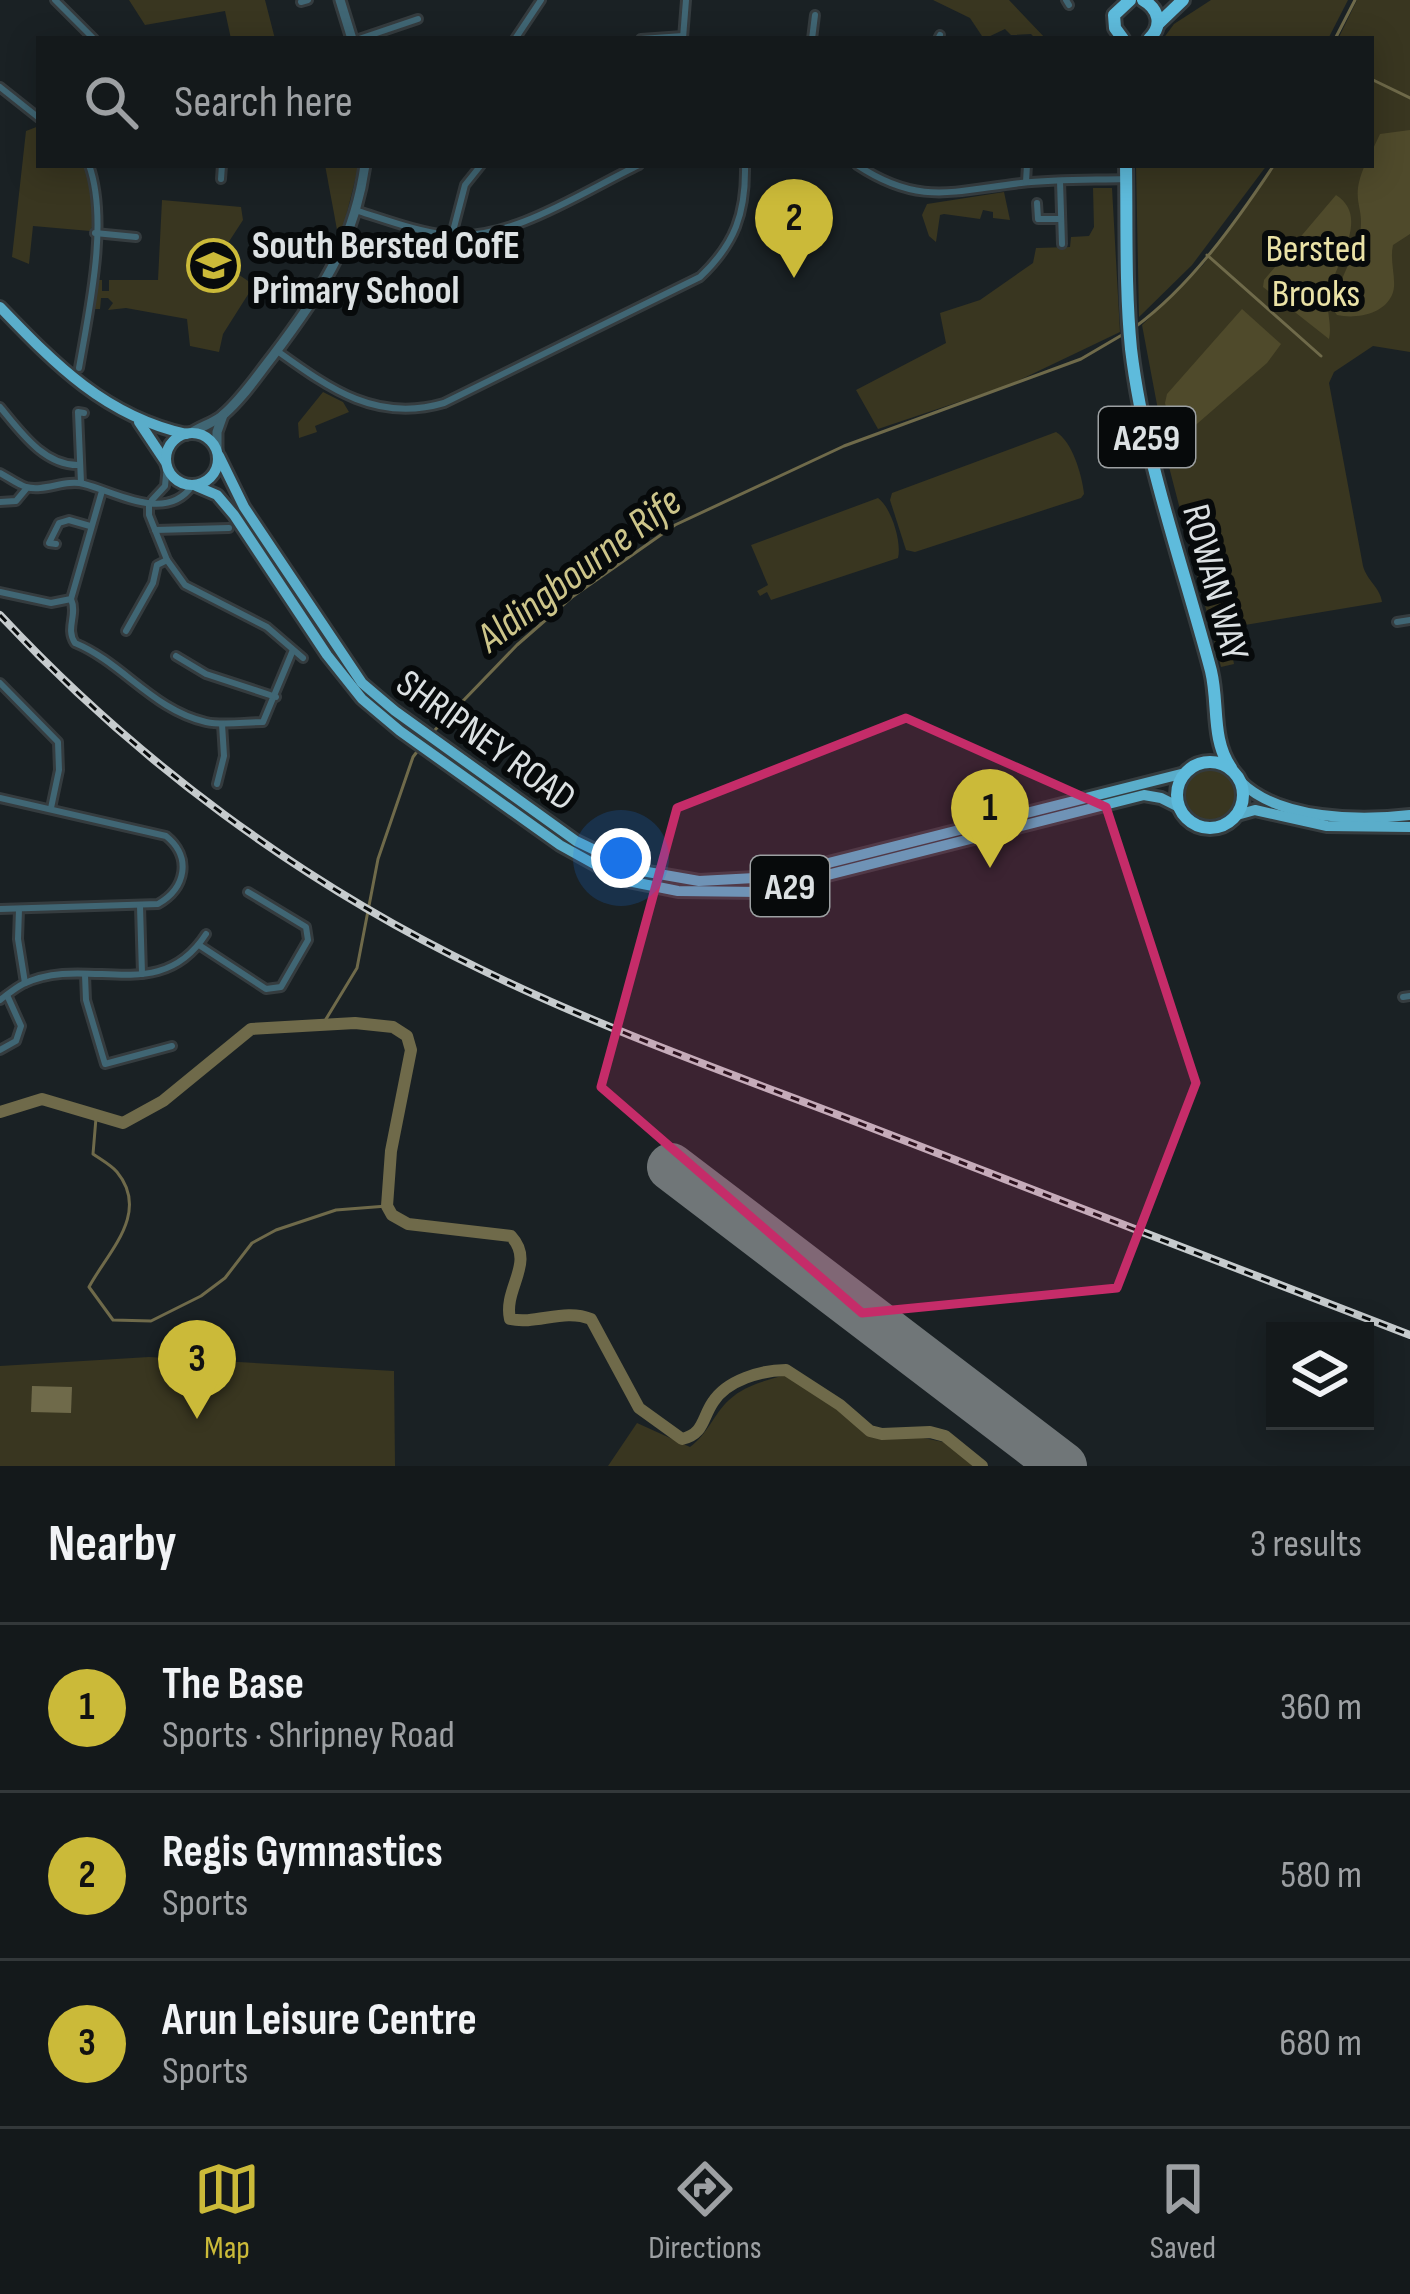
<!DOCTYPE html>
<html lang="en">
<head>
<meta charset="utf-8">
<style>
  :root { --surface:#14191b; --page:#212628; --text:#f1f3f6; --muted:#9da0a3; --line:#33383a; --accent:#cbba39 }
  body { margin:0; font-family:"Sofia Sans Condensed",sans-serif; background:var(--page); color:var(--text) }
  .controls { position:absolute; right:36px; bottom:36px; display:grid; overflow:hidden; border-radius:0px; box-shadow:0 6px 30px #0003 }
  .controls button { width:108px; height:108px; display:grid; place-items:center; padding:0; border:0; border-bottom:3px solid var(--line); background:var(--surface); color:var(--text); font:60px sans-serif }
  .you { position:absolute; left:621px; top:858px; width:42px; height:42px; margin:-30px; border:9px solid #fff; border-radius:50%; background:#1a73e8; box-shadow:0 0 0 18px #1a73e833 }
  .badge { display:grid; place-items:center; width:78px; height:78px; border-radius:50%; background:var(--accent); color:#111; font-size:39px; font-weight:700 }
  .pin { position:absolute; translate:-50% -99px; filter:drop-shadow(0 3px 6px #0008) }
  .pin::after { content:''; position:absolute; top:63px; width:42px; height:36px; background:inherit; clip-path:polygon(0 0,100% 0,50% 100%) }
  .list { margin:0; padding:0; list-style:none }
  h2 { display:flex; justify-content:space-between; align-items:center; height:156px; margin:0; padding:0 48px; font-size:51px }
  h2 small { font-size:39px; font-weight:400; color:var(--muted) }
  .list li { display:grid; grid-template-columns:78px 1fr auto; gap:36px; align-items:center; box-sizing:border-box; height:168px; padding:0 48px; border-top:3px solid var(--line) }
  .list b { display:block; font-size:45px; white-space:nowrap }
  .list p { margin:0; font-size:39px; white-space:nowrap; color:var(--muted) }
  .list em { font-size:39px; font-style:normal; color:var(--muted) }
  .icon { flex:none; width:66px; height:66px; fill:none; stroke:currentColor; stroke-width:2; stroke-linecap:round; stroke-linejoin:round }
  .map { position:relative; flex:none; width:1410px; height:1466px; overflow:hidden }
  .search { position:absolute; background:var(--surface); box-shadow:0 6px 30px #0003; left:36px; right:36px; top:36px; height:132px; display:flex; align-items:center; gap:30px; box-sizing:border-box; padding:0 42px; border-radius:0px; color:var(--muted); font-size:45px }
  .sheet { height:660px; background:var(--surface) }
  nav { display:flex; justify-content:space-around; align-items:center; box-sizing:border-box; height:168px; border-top:3px solid var(--line); background:var(--surface); font-size:33px; color:var(--muted) }
  nav a { display:grid; justify-items:center; gap:6px }
  nav .on { color:var(--accent) }
  .map>svg:first-child { display:block }
  .green { fill:#393620 }
  .forest { fill:#4f4a2b }
  .water { fill:#6f6a4a }
  .lines { fill:none; stroke-linecap:round; stroke-linejoin:round }
  .stream { stroke:#6f6a4a; stroke-width:3 }
  .river { stroke:#6f6a4a; stroke-width:12 }
  .runway { stroke:#707678; stroke-width:48 }
  .minor-casing { stroke:#353c3f; stroke-width:12 }
  .tertiary-casing { stroke:#353c3f; stroke-width:15 }
  .primary-casing { stroke:#353c3f; stroke-width:16 }
  .trunk-casing { stroke:#353c3f; stroke-width:18 }
  .minor { stroke:#406674; stroke-width:6 }
  .tertiary { stroke:#406674; stroke-width:9 }
  .primary { stroke:#5aadca; stroke-width:10 }
  .trunk { stroke:#5ebbdc; stroke-width:12 }
  .rail-casing { stroke:#c6cbcd; stroke-width:8 }
  .rail { stroke:#070a0b; stroke-width:3; stroke-dasharray:9; stroke-linecap:butt }
  .marked { fill:#c52c69; fill-opacity:0.2; stroke:#c52c69; stroke-width:9; stroke-linejoin:round }
  .labels { text-anchor:middle; stroke-width:12; stroke-linejoin:round; paint-order:stroke }
  .shield { fill:#070a0b; stroke:#9ca0a2; stroke-width:3 }
  .shield-label { font-size:36px; font-weight:bold; fill:#dce1e3 }
  .poi-label { font-size:39px; font-weight:bold; fill:#dce1e3; stroke:#070a0b; text-anchor:start }
  .park-label { font-size:39px; fill:#eae2a6; stroke:#070a0b }
  .street-label { font-size:39px; fill:#dce1e3; stroke:#070a0b }
  .water-label { font-size:42px; font-style:italic; fill:#cdc58a; stroke:#070a0b }
</style>
</head>
<body>
<div class="map">
<svg width="1410" height="1466" viewBox="0 0 1410 1466">
  <rect width="100%" height="100%" fill="#1a2124"/>
  <g class="green">
    <path d="M129 0H265L275 39H231L225 11 145 25Z"/>
    <path d="M933 0H1009L1046 39H1036L1031 34 1011 35 1005 29 984 39 970 18Z"/>
    <path d="M1211 0H1348L1328 39H1163L1174 24Z"/>
    <path d="M1357 0H1410V352L1373 346 1334 372 1329 383 1363 566C1367 581 1380 587 1382 602L1227 628 1234 664 1221 667 1168 463 1142 325 1203 265 1276 165H1371V39H1338Z"/>
    <path d="M39 126V165H85L92 197V227L90 231 33 226 29 264 12 257 26 131Z"/>
    <path d="M325 165H359L341 236 338 235Z"/>
    <path d="M1136 165H1267L1192 265 1139 317Z"/>
    <path d="M1093 188H1112L1120 332 1009 385 878 429 856 390 946 343 940 313 980 300 1033 263 1036 248 1070 247 1071 237 1089 236 1094 227Z"/>
    <path d="M1004 192 1010 220 993 218V212L983 210 980 219 944 214 940 215 936 242 929 236 922 215 927 204Z"/>
    <path d="M162 200 241 207 243 220 217 260 254 285 223 334 219 352 190 346 187 319 126 308 108 310 113 303 108 298H101L100 309H95L96 280H102V291H109V280H158Z"/>
    <path d="M323 392 343 402 349 412 315 426 317 432 299 438 298 423Z"/>
    <path d="M1056 432C1072 441 1082 475 1084 494L1081 498 915 552 906 550 890 500 892 493Z"/>
    <path d="M878 498C891 507 902 542 898 558L771 600 767 592 760 596 757 591 768 585 751 545Z"/>
    <circle cx="1209" cy="796" r="28"/>
    <path d="M149 1357 394 1371 395 1466H0V1366Z"/>
    <path d="M785 1375 807 1385 868 1435 914 1436 948 1443 976 1466H608L637 1423 690 1447C708 1434 713 1415 729 1400 745 1385 765 1381 785 1375Z"/>
  </g>
  <g class="forest">
    <path d="M1410 130V234L1393 245C1389 262 1398 282 1392 295 1383 315 1355 319 1337 315L1332 308C1338 282 1355 255 1360 233 1365 205 1349 201 1365 165H1371V153L1380 134Z"/>
    <path d="M1336 195C1374 219 1329 269 1328 301 1327 315 1332 325 1329 339L1263 287 1264 280Z"/>
    <path d="M1242 309 1281 344 1267 363 1175 443 1165 403 1167 394Z"/>
  </g>
  <path class="water" d="M32 1386 72 1387 71 1413 31 1412Z"/>
  <g class="lines">
    <g class="stream">
      <path d="M1335 39 1355 0"/>
      <path d="M1371 79 1410 98"/>
      <path d="M1207 255 1321 356"/>
      <path d="M1135 327C1191 286 1236 222 1274 165"/>
      <path d="M433 732 517 645 572 597 675 525 844 446 1081 359 1127 332"/>
      <path d="M323 1024 357 968 378 859 413 757 419 749"/>
      <path d="M96 1118 93 1154C100 1159 111 1165 117 1172 151 1213 107 1253 89 1287L113 1320 151 1321 201 1296 225 1278 252 1243 276 1230 336 1210 387 1206"/>
    </g>
    <path class="river" d="M0 1112 42 1099 123 1123 163 1101 251 1029 355 1023 393 1027 407 1036 411 1050 391 1151 387 1206 392 1215 408 1224 511 1236C536 1263 503 1288 510 1319 536 1325 564 1308 591 1319L639 1408 682 1439C704 1434 702 1418 713 1402 727 1380 762 1370 786 1370L840 1405 870 1431 882 1434 930 1432 945 1436 982 1466"/>
    <path class="runway" d="M671 1167 1063 1466"/>
    <defs>
      <g id="minor">
        <path d="M55 0 94 39"/>
        <path d="M1066 0 1069 5"/>
        <path d="M301 2 308 0"/>
        <path d="M683 38 686 0"/>
        <path d="M359 39 418 19"/>
        <path d="M515 39 541 0"/>
        <path d="M641 39 683 36"/>
        <path d="M812 39 815 15"/>
        <path d="M938 39 940 35"/>
        <path d="M0 87 39 118"/>
        <path d="M857 165C919 206 953 191 1021 183 1056 179 1092 180 1126 179"/>
        <path d="M221 179 222 165"/>
        <path d="M1060 181 1062 244"/>
        <path d="M1026 182 1027 165"/>
        <path d="M1037 203 1038 219H1061"/>
        <path d="M358 211C387 220 418 232 449 235 511 241 584 191 639 165"/>
        <path d="M95 233 136 237"/>
        <path d="M452 235 465 185 481 165"/>
        <path d="M276 350C329 388 376 423 444 403L700 277C735 244 746 213 745 165"/>
        <path d="M79 368C89 310 109 221 89 165"/>
        <path d="M0 407C20 431 44 466 79 465"/>
        <path d="M0 473C8 477 17 484 26 487 45 492 65 479 84 484 116 492 166 523 192 486"/>
        <path d="M81 483 78 412 84 413"/>
        <path d="M152 500 165 486 167 465"/>
        <path d="M0 502 16 501 26 489"/>
        <path d="M149 503V515L167 560 185 585 267 627 303 658"/>
        <path d="M155 530 229 528"/>
        <path d="M56 544 49 543 59 523 69 520 90 526"/>
        <path d="M0 592 51 603 71 599 102 491"/>
        <path d="M71 599C78 615 65 628 75 643 123 663 153 710 206 722 224 726 245 722 263 722L293 650"/>
        <path d="M1397 622 1410 620"/>
        <path d="M126 631 153 583 157 565 167 560"/>
        <path d="M176 656 206 674 276 697"/>
        <path d="M0 683 58 742 59 770 51 808"/>
        <path d="M217 784 224 756 222 724"/>
        <path d="M0 798 166 836C192 857 186 888 158 904L0 909"/>
        <path d="M140 906 142 974"/>
        <path d="M19 909 18 939 25 983"/>
        <path d="M199 945 266 989 281 987 308 940 306 927 248 892"/>
        <path d="M85 975 86 1000 105 1064 172 1046"/>
        <path d="M1403 997 1410 996"/>
        <path d="M0 1000C7 995 15 988 23 984 87 953 159 1007 206 934"/>
        <path d="M0 1050 16 1041 21 1026 7 995"/>
      </g>
      <g id="tertiary">
        <path d="M340 0 352 39"/>
        <path d="M191 433C201 426 214 423 223 415 242 399 257 376 272 357 319 295 354 244 365 165"/>
        <path d="M217 451V432L223 415"/>
      </g>
      <g id="primary">
        <path d="M0 307C55 364 105 416 186 434"/>
        <path d="M139 422 165 461"/>
        <circle cx="192" cy="459" r="26"/>
        <path d="M219 456 244 507 362 683 395 711 576 841 636 870 699 881 773 877 1185 773"/>
        <path d="M196 486 217 495 234 515 327 655 362 699 400 731 560 845 623 880 678 891 760 892 1144 795 1161 798 1179 807"/>
        <path d="M1241 782C1280 820 1360 821 1410 815"/>
        <path d="M1237 815 1255 810 1327 826 1410 827"/>
      </g>
      <g id="trunk">
        <path d="M1143 0C1159 9 1163 26 1149 39"/>
        <path d="M1158 24 1183 0"/>
        <path d="M1123 39 1115 28 1114 15 1130 0"/>
        <path d="M1126 165C1127 226 1125 288 1131 349 1144 458 1183 565 1211 671 1219 704 1211 739 1231 768"/>
        <circle cx="1210" cy="795" r="33"/>
      </g>
    </defs>
    <use href="#minor" class="minor-casing"/>
    <use href="#tertiary" class="tertiary-casing"/>
    <use href="#primary" class="primary-casing"/>
    <use href="#trunk" class="trunk-casing"/>
    <use href="#minor" class="minor"/>
    <use href="#tertiary" class="tertiary"/>
    <use href="#primary" class="primary"/>
    <use href="#trunk" class="trunk"/>
    <defs>
      <path id="rail" d="M0 615C136 761 300 882 480 969 605 1030 737 1076 867 1126 1048 1196 1229 1266 1410 1335"/>
    </defs>
    <use href="#rail" class="rail-casing"/>
    <use href="#rail" class="rail"/>
  </g>
  <path class="marked" d="M906 718 1106 807 1196 1083 1117 1288 862 1313 601 1087 677 808Z"/>
  <defs>
    <symbol id="school-ring" viewBox="-11 -11 22 22"><circle r="9.5" fill="#070a0b" stroke="#cbba39" stroke-width="1.5"/><path d="M0-5L7-2L0 1L-7-2ZM-4 1L0 2.5L4 1V4Q0 6-4 4Z" fill="#cbba39"/></symbol>
  </defs>
  <g fill-rule="evenodd">
    <use href="#school-ring" x="184" y="236" width="59" height="59"/>
  </g>
  <g class="labels">
    <g class="shield">
      <rect x="1099" y="407" width="96" height="60" rx="9"/>
      <rect x="751" y="856" width="78" height="60" rx="9"/>
    </g>
    <g class="shield-label">
      <text x="1147" y="450">A259</text>
      <text x="790" y="899">A29</text>
    </g>
    <g class="poi-label">
      <text x="252" y="258">South Bersted CofE<tspan x="252" dy="45">Primary School</tspan></text>
    </g>
    <g class="park-label">
      <text x="1316" y="261">Bersted<tspan x="1316" dy="45">Brooks</tspan></text>
    </g>
    <g class="street-label">
      <text transform="translate(1217 582) rotate(75)" y="14">ROWAN WAY</text>
      <text transform="translate(487 739) rotate(36)" y="14">SHRIPNEY ROAD</text>
    </g>
    <g class="water-label">
      <text transform="translate(578 568) rotate(-37)" y="15">Aldingbourne Rife</text>
    </g>
  </g>
</svg>
<div class="controls">
<button><svg class="icon" aria-label="layers" viewBox="0 0 24 24"><path d="M12 4l9 5-9 5-9-5zM3 14l9 5 9-5"/></svg></button>
</div>
<div class="you"></div>
<div class="pin badge" style="left:990px;top:868px">1</div>
<div class="pin badge" style="left:794px;top:278px">2</div>
<div class="pin badge" style="left:197px;top:1419px">3</div>
<div class="search"><svg class="icon" aria-label="search" viewBox="0 0 24 24"><circle cx="10" cy="10" r="6"/><path d="M15 15l6 6"/></svg>Search here</div>
</div>
<section class="sheet">
<h2>Nearby<small>3 results</small></h2>
<ul class="list">
<li><span class="badge">1</span><div><b>The Base</b><p>Sports · Shripney Road</p></div><em>360 m</em></li>
<li><span class="badge">2</span><div><b>Regis Gymnastics</b><p>Sports</p></div><em>580 m</em></li>
<li><span class="badge">3</span><div><b>Arun Leisure Centre</b><p>Sports</p></div><em>680 m</em></li>
</ul>
</section>
<nav>
<a class="on"><svg class="icon" aria-label="map" viewBox="0 0 24 24"><path d="M3 6l6-2 6 2 6-2v14l-6 2-6-2-6 2zM9 4v14M15 6v14"/></svg>Map</a>
<a><svg class="icon" aria-label="directions" viewBox="0 0 24 24"><path d="M12 3l9 9-9 9-9-9zM9 14v-3h6M13 9l2 2-2 2"/></svg>Directions</a>
<a><svg class="icon" aria-label="saved" viewBox="0 0 24 24"><path d="M7 4h10v16l-5-4-5 4z"/></svg>Saved</a>
</nav>
</body>
</html>
